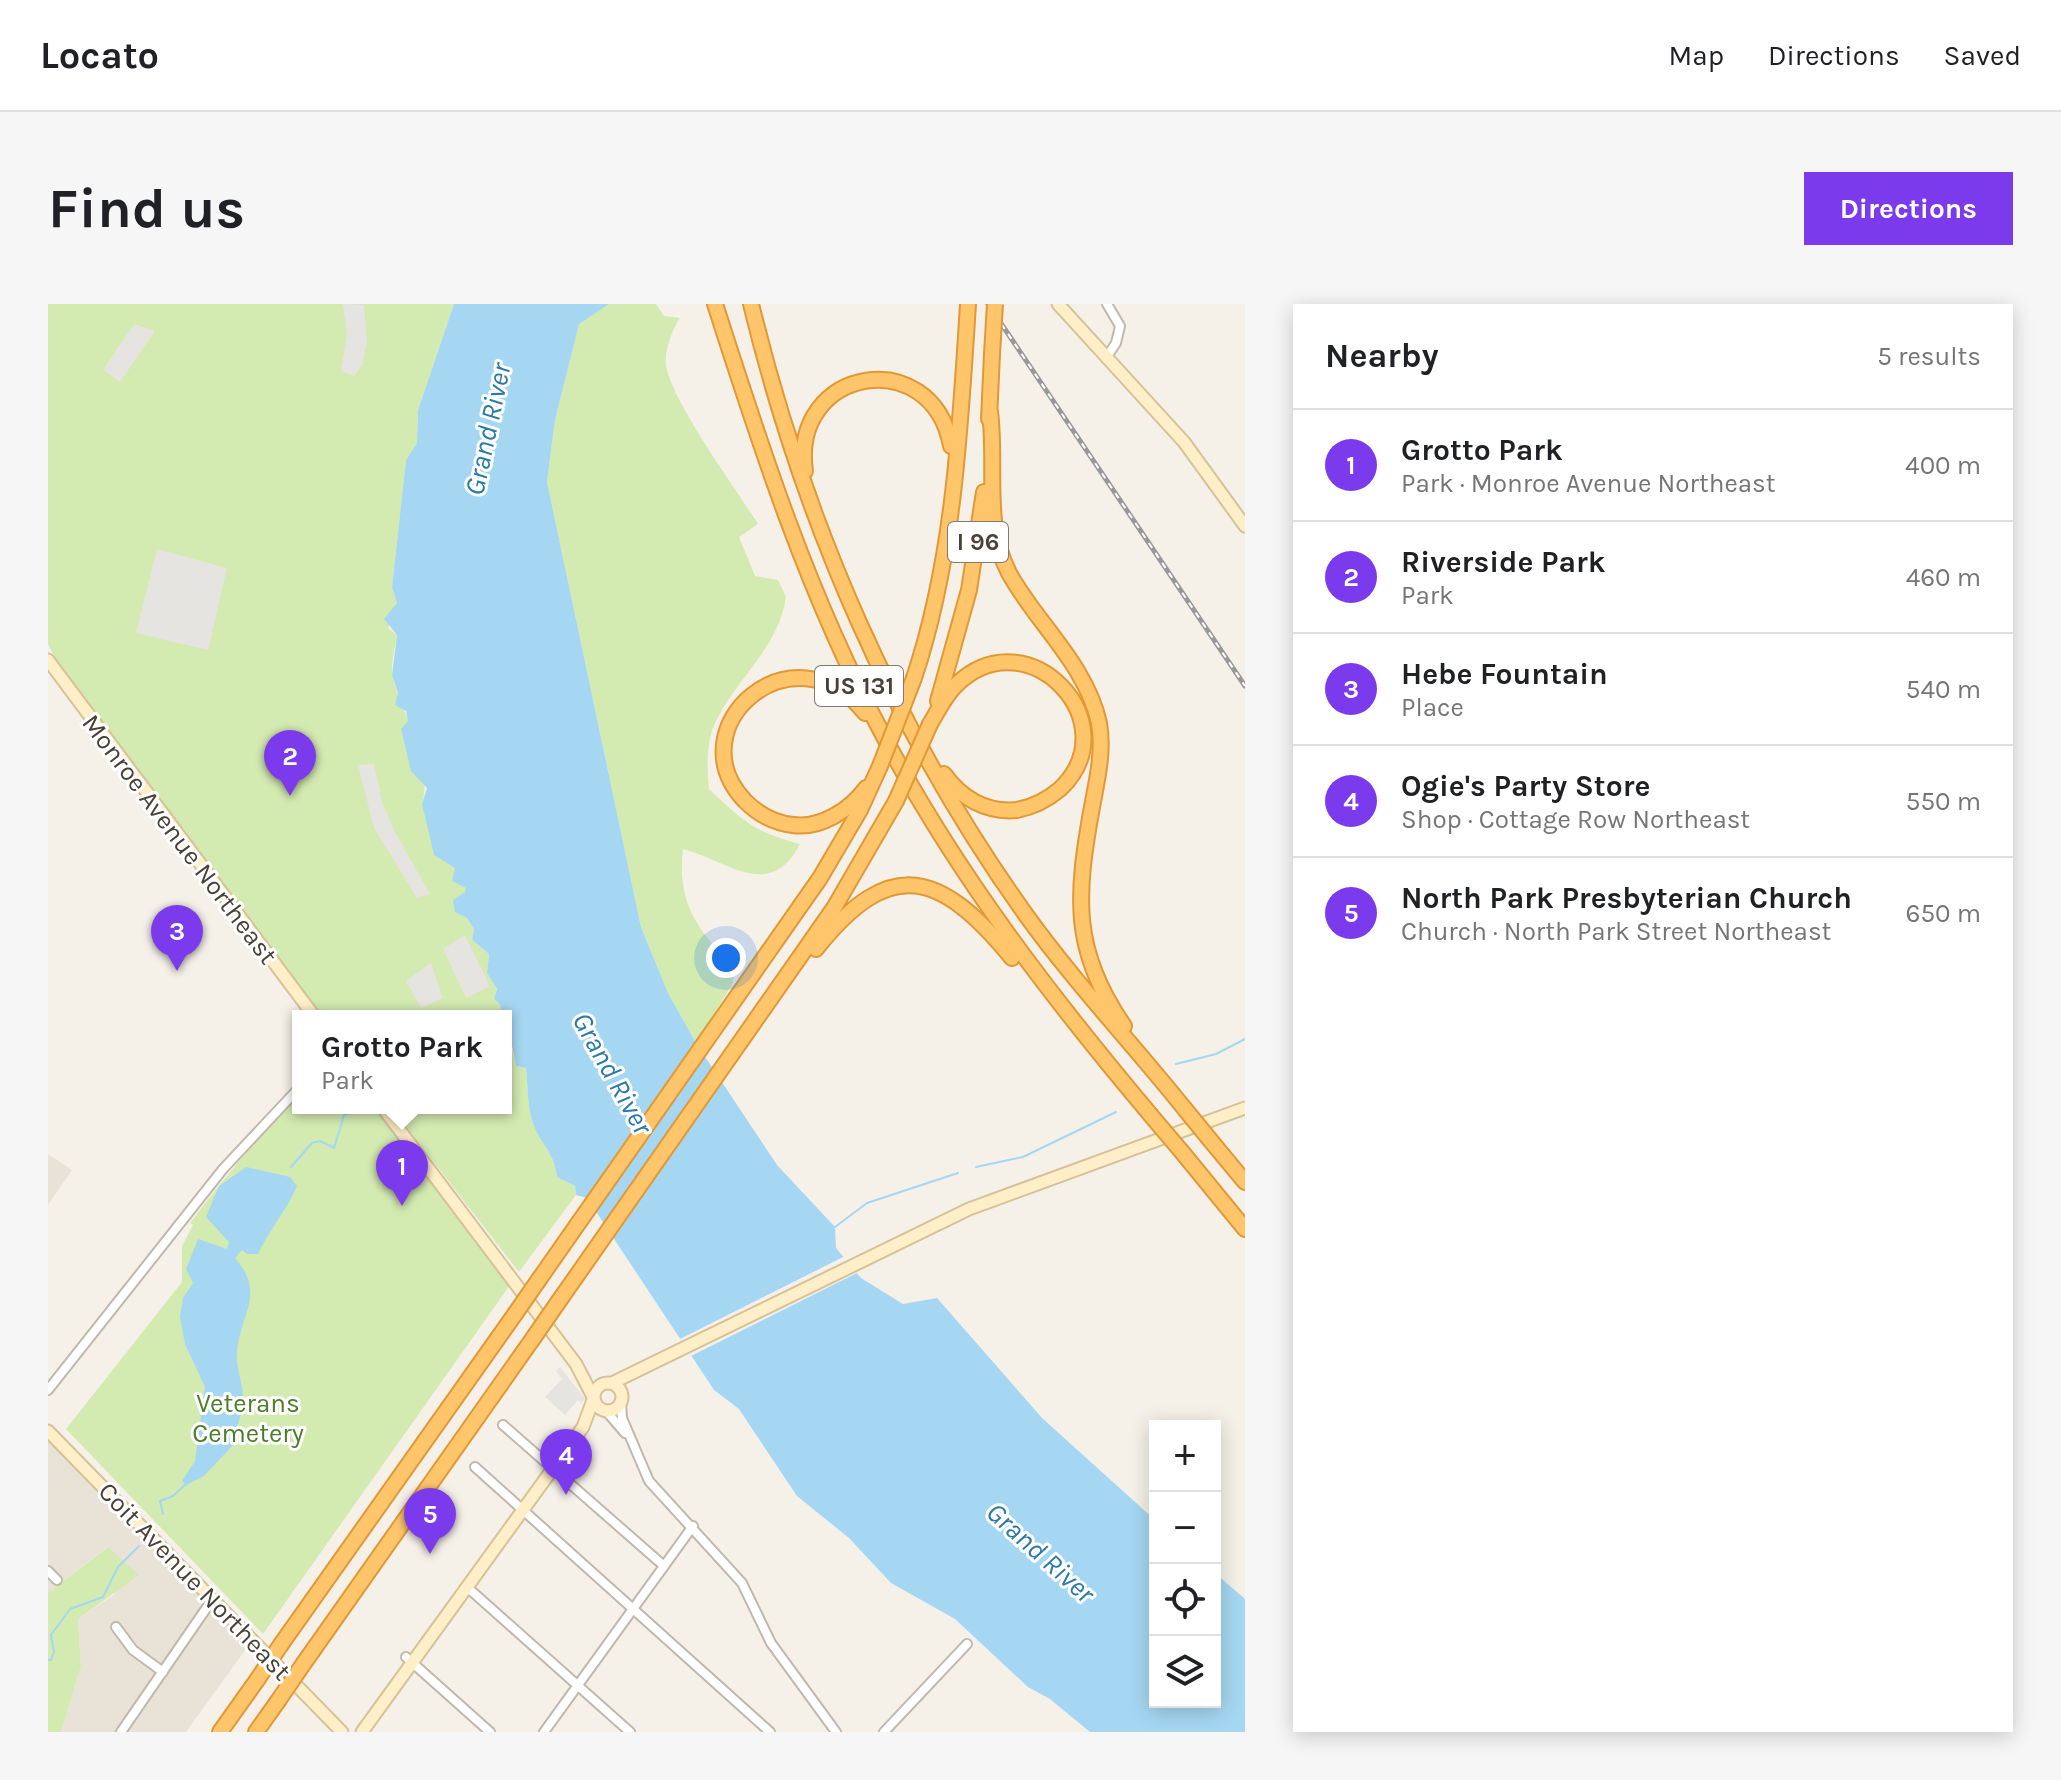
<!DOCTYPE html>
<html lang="en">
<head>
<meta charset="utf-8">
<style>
  :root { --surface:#fff; --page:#f6f6f6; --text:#202124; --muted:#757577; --line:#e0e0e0; --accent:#7c3aed }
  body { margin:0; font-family:Karla,sans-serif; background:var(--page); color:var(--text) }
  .controls { position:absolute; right:24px; bottom:24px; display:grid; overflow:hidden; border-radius:0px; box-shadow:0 4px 20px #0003 }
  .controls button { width:72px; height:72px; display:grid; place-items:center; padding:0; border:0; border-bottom:2px solid var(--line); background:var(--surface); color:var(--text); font:40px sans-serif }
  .you { position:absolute; left:678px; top:654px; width:28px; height:28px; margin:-20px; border:6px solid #fff; border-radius:50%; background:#1a73e8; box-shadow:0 0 0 12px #1a73e833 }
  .badge { display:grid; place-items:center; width:52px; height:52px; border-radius:50%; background:var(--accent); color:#fff; font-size:26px; font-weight:700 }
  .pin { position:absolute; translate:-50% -66px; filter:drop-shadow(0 2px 4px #0008) }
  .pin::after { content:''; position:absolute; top:42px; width:28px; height:24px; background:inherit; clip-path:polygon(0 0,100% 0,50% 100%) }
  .popup { position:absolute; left:244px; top:706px; width:220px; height:104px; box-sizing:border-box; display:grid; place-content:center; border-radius:0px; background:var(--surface); filter:drop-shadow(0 2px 6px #0005); font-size:26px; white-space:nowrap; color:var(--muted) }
  .popup b { font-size:30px; color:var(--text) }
  .popup::after { content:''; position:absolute; left:50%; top:100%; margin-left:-16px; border:16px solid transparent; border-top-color:var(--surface) }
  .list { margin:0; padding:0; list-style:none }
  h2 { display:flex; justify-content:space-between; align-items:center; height:104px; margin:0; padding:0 32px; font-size:34px }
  h2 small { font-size:26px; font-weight:400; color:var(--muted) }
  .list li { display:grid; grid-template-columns:52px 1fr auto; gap:24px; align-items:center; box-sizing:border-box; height:112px; padding:0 32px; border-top:2px solid var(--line) }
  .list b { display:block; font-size:30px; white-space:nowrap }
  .list p { margin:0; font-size:26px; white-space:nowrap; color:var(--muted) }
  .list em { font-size:26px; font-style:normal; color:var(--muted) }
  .icon { flex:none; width:44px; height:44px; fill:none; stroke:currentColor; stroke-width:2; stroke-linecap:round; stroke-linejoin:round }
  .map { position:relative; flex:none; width:1197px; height:1428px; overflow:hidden; border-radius:0px }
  header { display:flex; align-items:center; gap:48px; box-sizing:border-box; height:112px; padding:0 40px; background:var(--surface); border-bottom:2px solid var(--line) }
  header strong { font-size:38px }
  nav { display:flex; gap:44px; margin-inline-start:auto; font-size:28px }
  .intro { display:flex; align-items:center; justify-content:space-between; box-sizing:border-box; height:192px; padding:0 48px }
  h1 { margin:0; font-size:56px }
  .button { padding:20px 36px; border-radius:0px; background:var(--accent); color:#fff; font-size:28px; font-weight:700 }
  main { display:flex; gap:48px; padding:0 48px }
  aside { flex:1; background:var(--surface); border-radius:0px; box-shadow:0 4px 20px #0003 }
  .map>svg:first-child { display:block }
  .residential { fill:#e9e2d7 }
  .green { fill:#d3eab1 }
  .parking { fill:#e6e4e1 }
  .water { fill:#a5d7f2 }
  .pier { fill:#f5f1e9 }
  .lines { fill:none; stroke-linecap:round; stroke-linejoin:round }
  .stream { stroke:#a5d7f2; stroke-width:2 }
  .minor-casing { stroke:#c1b8ab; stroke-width:12 }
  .secondary-casing { stroke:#d6c298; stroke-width:15 }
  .motorway-casing { stroke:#e19837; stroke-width:18 }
  .minor { stroke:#fff; stroke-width:8 }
  .secondary { stroke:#ffefc9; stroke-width:11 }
  .motorway { stroke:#ffc56a; stroke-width:14 }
  .rail-casing { stroke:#989898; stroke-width:5 }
  .rail { stroke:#fff; stroke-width:2; stroke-dasharray:6; stroke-linecap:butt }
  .motorway-bridge-casing { stroke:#e19837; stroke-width:18; stroke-linecap:butt }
  .motorway-bridge { stroke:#ffc56a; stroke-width:14 }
  .labels { text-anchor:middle; stroke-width:6; stroke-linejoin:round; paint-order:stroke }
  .shield { fill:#fff; stroke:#807a73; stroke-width:2 }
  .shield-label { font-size:24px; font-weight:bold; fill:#494137 }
  .street-label { font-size:26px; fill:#494137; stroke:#fff }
  .park-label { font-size:26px; fill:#4d7d28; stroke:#fff }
  .water-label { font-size:28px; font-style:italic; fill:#2a79a7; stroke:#fff }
</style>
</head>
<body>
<header>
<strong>Locato</strong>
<nav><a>Map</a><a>Directions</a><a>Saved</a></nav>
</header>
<div class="intro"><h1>Find us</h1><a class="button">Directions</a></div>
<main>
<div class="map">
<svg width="1197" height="1428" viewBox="0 0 1197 1428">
  <rect width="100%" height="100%" fill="#f5f1e9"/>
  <g class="residential">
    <path d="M0 850 24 866 0 901Z"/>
    <path d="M0 1137 200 1342 138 1428H13L33 1362 30 1315 67 1290 59 1243 0 1289Z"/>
  </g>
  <g class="green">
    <path d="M0 0H406L370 106 369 139 358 156 344 283 349 299 340 324 349 331C347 344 342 362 345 374 355 413 386 460 374 500L418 584 419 614 426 625 424 636 441 650 439 669 449 685 446 695 452 699 453 712H274L16 372 0 340Z"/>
    <path d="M561 0H608L616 12 632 14C624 26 616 47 618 62 626 101 687 183 710 220L691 233 707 272 730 276 738 293C731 343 689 374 668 417 658 436 659 464 661 485 695 517 706 528 752 540 722 598 680 557 635 545 629 596 647 626 685 660V679L648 739 620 689 593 623 499 178 507 116 531 19Z"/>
    <path d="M458 722 468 762 478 764C480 781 479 800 484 815 491 840 506 846 509 873L527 882 528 891 471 968 344 804H458Z"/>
    <path d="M250 791V804H332L462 981 215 1330 18 1125 134 978V942L145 921 142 919C177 873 211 832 250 791Z"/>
    <path d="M60 1243 91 1271 30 1315 33 1362 13 1428H0V1289Z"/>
  </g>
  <g class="parking">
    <path d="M295 0 316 1 319 37 314 61 306 72 293 67 299 31Z"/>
    <path d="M86 20 107 27 72 78 55 66Z"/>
    <path d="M109 245 179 264 160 346 88 329Z"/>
    <path d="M326 460 334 498 346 526 382 590 369 594 326 524 310 461Z"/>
    <path d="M417 631 442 682 418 694 395 645Z"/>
    <path d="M383 659 395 694 373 704 358 677Z"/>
    <path d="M512 1063 537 1095 533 1099 530 1096 517 1111 497 1093 514 1075 508 1067Z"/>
  </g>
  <g class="water">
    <path d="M406 0H561L531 20 507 116 499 178 593 623 620 689 648 739 729 861 787 923 788 944 813 974 855 1000 889 994 994 1114 1107 1216V1398H1167V1269L1197 1295V1428H1042L1002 1395 980 1383 907 1315 843 1279 801 1234 749 1192 691 1105 666 1086 539 894 528 891 527 882 509 873C506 846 491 840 484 816 479 800 480 781 478 764L468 762 458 712H453L452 700 446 695 449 685 439 669 441 650 424 636 426 625 419 614 407 608 405 596 417 588 418 584 404 577 407 564 386 551 374 500 379 484 363 467 353 425 360 417 358 407 347 401 350 389 344 371 349 331 336 315 349 299 344 283 358 156 369 139 370 106Z"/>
    <path d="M198 863 242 873 249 882C239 906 221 926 210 950H199L194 946 187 954C218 990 193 1008 189 1047 187 1065 196 1080 195 1096 195 1113 186 1122 188 1138L156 1172 138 1181 134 1177 147 1157 157 1083 137 1040 132 1013 135 994 145 979 138 965 150 935 179 945 181 938 158 913 171 882Z"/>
  </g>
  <path class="pier" d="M799 951 813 967 641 1053 630 1036Z"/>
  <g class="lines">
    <g class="stream">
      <path d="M1128 760 1168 750 1197 735"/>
      <path d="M243 863 264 839 272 837 286 844 296 811 320 804"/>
      <path d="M928 863 975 853 1068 808"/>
      <path d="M787 923 819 899 910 869"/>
      <path d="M115 1210 112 1197 125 1192 139 1179"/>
      <path d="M0 1356H3L6 1348 3 1331 22 1305 55 1293 70 1263 91 1242"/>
    </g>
    <defs>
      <g id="minor">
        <path d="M1058 54 1068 39 1072 22 1059 0"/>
        <path d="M0 1086 175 865 250 785"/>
        <path d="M573 1099 574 1114 601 1177 694 1279 723 1339 788 1428"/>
        <path d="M559 1108 577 1129"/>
        <path d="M455 1121 616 1262"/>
        <path d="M427 1163 722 1428"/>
        <path d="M0 1267 9 1276"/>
        <path d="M419 1283 582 1428"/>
        <path d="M68 1323 85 1346 115 1368"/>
        <path d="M358 1353 442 1428"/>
        <path d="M73 1428 164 1296"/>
        <path d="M496 1428 645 1222"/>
        <path d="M836 1428 919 1340"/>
      </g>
      <g id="secondary">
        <path d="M1010 0 1136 138 1197 222"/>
        <path d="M0 356 266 712"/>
        <path d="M335 804 528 1060 545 1093"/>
        <circle cx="560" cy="1093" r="14"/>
        <path d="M564 1079 921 905 1197 804"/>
        <path d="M0 1127 294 1428"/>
        <path d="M314 1428 535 1123 545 1096"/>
      </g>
      <g id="motorway">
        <path d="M667 0C714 147 761 293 834 429 908 570 1004 694 1106 815"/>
        <path d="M703 0C756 219 847 428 978 611 1027 679 1084 739 1136 804"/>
        <path d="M942 108C949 162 935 219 961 269 989 320 1038 360 1051 419 1056 447 1049 476 1044 503 1028 591 1023 646 1076 722"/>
        <path d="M941 115 944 50"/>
        <path d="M757 167C742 63 884 39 903 142"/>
        <path d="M866 374C906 254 912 126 920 0"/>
        <path d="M890 397 921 286 936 188"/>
        <path d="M817 409C745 319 627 423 697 497 710 510 726 519 745 521 772 525 802 506 818 484"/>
        <path d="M882 420C890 407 897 391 909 380 980 312 1082 419 1012 485 999 496 985 503 969 506 938 509 913 494 896 470"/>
        <path d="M768 645C843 550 893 568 964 654"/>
        <path d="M1163 837 1197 878"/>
        <path d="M1134 848 1197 925"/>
        <path d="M492 974 772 574 812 506 832 462"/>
        <path d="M511 997 786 604 848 497"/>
        <path d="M234 1339 467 1010"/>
        <path d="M256 1359 486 1033"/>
        <path d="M172 1428 209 1376"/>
        <path d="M208 1428 230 1397"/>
      </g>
    </defs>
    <use href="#minor" class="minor-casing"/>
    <use href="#secondary" class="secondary-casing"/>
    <use href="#motorway" class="motorway-casing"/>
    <use href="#minor" class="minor"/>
    <use href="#secondary" class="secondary"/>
    <use href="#motorway" class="motorway"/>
    <defs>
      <path id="rail" d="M940 0 1197 382"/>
    </defs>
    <use href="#rail" class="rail-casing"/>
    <use href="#rail" class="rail"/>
    <defs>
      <g id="motorway-bridge">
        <path d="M944 50 947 0"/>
        <path d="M832 462 866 374"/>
        <path d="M848 497 882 420"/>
        <path d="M1136 804 1163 837"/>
        <path d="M1106 815 1134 848"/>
        <path d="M467 1010 492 974"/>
        <path d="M486 1033 511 997"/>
        <path d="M209 1376 234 1339"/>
        <path d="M230 1397 256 1359"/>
      </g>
    </defs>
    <use href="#motorway-bridge" class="motorway-bridge-casing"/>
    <use href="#motorway-bridge" class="motorway-bridge"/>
  </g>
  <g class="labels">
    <g class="shield">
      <rect x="900" y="218" width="60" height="40" rx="6"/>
      <rect x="767" y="362" width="88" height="40" rx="6"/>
    </g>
    <g class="shield-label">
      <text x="930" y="246">I 96</text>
      <text x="811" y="390">US 131</text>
    </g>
    <g class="street-label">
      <text transform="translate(132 535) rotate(53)" y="9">Monroe Avenue Northeast</text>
      <text transform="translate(147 1277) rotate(46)" y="9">Coit Avenue Northeast</text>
    </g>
    <g class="park-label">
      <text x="200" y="1108">Veterans<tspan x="200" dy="30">Cemetery</tspan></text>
    </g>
    <g class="water-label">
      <text transform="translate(439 125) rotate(-78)" y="10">Grand River</text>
      <text transform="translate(565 769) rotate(61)" y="10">Grand River</text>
      <text transform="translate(993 1248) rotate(42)" y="10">Grand River</text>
    </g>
  </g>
</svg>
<div class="controls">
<button>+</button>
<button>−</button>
<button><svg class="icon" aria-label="locate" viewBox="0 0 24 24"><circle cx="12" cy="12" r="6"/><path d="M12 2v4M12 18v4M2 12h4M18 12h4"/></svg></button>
<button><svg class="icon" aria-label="layers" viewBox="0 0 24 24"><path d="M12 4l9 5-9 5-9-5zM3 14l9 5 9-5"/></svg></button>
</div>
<div class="you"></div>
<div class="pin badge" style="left:354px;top:902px">1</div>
<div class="popup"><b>Grotto Park</b>Park</div>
<div class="pin badge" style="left:242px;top:492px">2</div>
<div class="pin badge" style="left:129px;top:667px">3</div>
<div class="pin badge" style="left:518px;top:1191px">4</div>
<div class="pin badge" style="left:382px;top:1250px">5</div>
</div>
<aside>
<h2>Nearby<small>5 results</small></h2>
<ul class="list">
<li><span class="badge">1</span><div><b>Grotto Park</b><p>Park · Monroe Avenue Northeast</p></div><em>400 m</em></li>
<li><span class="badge">2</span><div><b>Riverside Park</b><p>Park</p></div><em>460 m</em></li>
<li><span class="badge">3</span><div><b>Hebe Fountain</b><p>Place</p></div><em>540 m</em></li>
<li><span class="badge">4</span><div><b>Ogie's Party Store</b><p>Shop · Cottage Row Northeast</p></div><em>550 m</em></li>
<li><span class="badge">5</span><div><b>North Park Presbyterian Church</b><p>Church · North Park Street Northeast</p></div><em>650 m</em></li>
</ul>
</aside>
</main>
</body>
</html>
